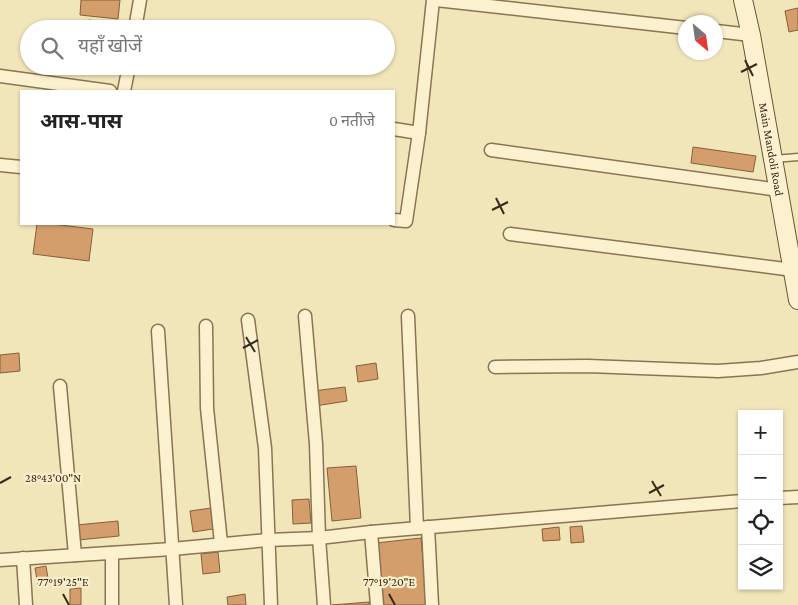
<!DOCTYPE html>
<html lang="hi">
<head>
<meta charset="utf-8">
<style>
  :root { --surface:#fff; --page:#f2f2f2; --text:#222; --muted:#767676; --line:#e0e0e0 }
  body { margin:0; font-family:"Crimson Pro","Noto Sans Devanagari",serif; background:var(--page); color:var(--text) }
  .controls { position:absolute; right:15px; bottom:15px; display:grid; overflow:hidden; border-radius:0px; box-shadow:0 1px 4px #0004 }
  .controls button { width:45px; height:45px; display:grid; place-items:center; padding:0; border:0; border-bottom:1px solid var(--line); background:var(--surface); color:var(--text); font:25px sans-serif }
  .compass { position:absolute; left:678px; top:15px; width:45px; height:45px; border-radius:50%; background:var(--surface); box-shadow:0 1px 4px #0004; rotate:151deg }
  .list { margin:0; padding:0; list-style:none }
  h2 { display:flex; justify-content:space-between; align-items:center; height:65px; margin:0; padding:0 20px; font-size:21px }
  h2 small { font-size:16px; font-weight:400; color:var(--muted) }
  .icon { flex:none; width:28px; height:28px; fill:none; stroke:currentColor; stroke-width:2; stroke-linecap:round; stroke-linejoin:round }
  .map { position:relative; flex:none; width:798px; height:605px; overflow:hidden }
  .search { position:absolute; background:var(--surface); box-shadow:0 1px 4px #0004; left:20px; top:20px; width:375px; height:55px; display:flex; align-items:center; gap:12px; box-sizing:border-box; padding:0 18px; border-radius:28px; color:var(--muted); font-size:19px }
  .panel { position:absolute; background:var(--surface); box-shadow:0 1px 4px #0004; left:20px; top:90px; width:375px; height:135px; border-radius:0px }
  .map>svg:first-child { display:block }
  .building { fill:#d39e6c; stroke:#8a5e37 }
  .lines { fill:none; stroke-linecap:round; stroke-linejoin:round }
  .lane-casing { stroke:#897453; stroke-width:9 }
  .street-casing { stroke:#897453; stroke-width:15 }
  .secondary-casing { stroke:#6b5437; stroke-width:20 }
  .lane { stroke:#fcf1ce; stroke-width:6 }
  .street { stroke:#fcf1ce; stroke-width:12 }
  .secondary { stroke:#fcf1ce; stroke-width:18 }
  .ticks { fill:none; stroke:#372a1a; stroke-width:2 }
  .labels { text-anchor:middle; stroke-width:4.5; stroke-linejoin:round; paint-order:stroke }
  .street-label { font-size:12px; fill:#372a1a; stroke:#f8eeca }
  .ticks-label { font-size:12px; text-anchor:middle; fill:#372a1a; stroke:#f8eeca; stroke-width:4.5; stroke-linejoin:round; paint-order:stroke }
</style>
</head>
<body>
<div class="map">
<svg width="798" height="605" viewBox="0 0 798 605">
  <rect width="100%" height="100%" fill="#f1e5ba"/>
  <g class="building">
    <path d="M81 0H120L118 19 80 15Z"/>
    <path d="M798 8V30L789 32 785 11Z"/>
    <path d="M89 20 120 25 119 29H88Z"/>
    <path d="M693 147 756 156 753 172 691 163Z"/>
    <path d="M37 224H52L93 229 89 261 33 254Z"/>
    <path d="M19 353 20 371 0 373V355Z"/>
    <path d="M376 363 378 379 358 382 356 366Z"/>
    <path d="M345 387 347 401 315 406 313 391Z"/>
    <path d="M356 466 361 518 332 521 327 468Z"/>
    <path d="M309 499 311 523 293 524 292 500Z"/>
    <path d="M211 508 213 529 193 532 190 511Z"/>
    <path d="M118 521 119 536 78 540 76 525Z"/>
    <path d="M582 526 584 542 571 543 570 527Z"/>
    <path d="M559 527 560 540 543 541 542 529Z"/>
    <path d="M421 538 427 605H382L376 543Z"/>
    <path d="M218 552 220 572 203 574 201 554Z"/>
    <path d="M46 566 49 584 38 586 35 568Z"/>
    <path d="M81 588V605H70V589Z"/>
    <path d="M245 594 246 605H228L227 597Z"/>
    <path d="M369 602V605H332Z"/>
  </g>
  <g class="lines">
    <defs>
      <path id="lane" d="M774 159 798 157"/>
      <g id="street">
        <path d="M436 0 686 28"/>
        <path d="M135 29 140 0"/>
        <path d="M716 31 751 35"/>
        <path d="M0 76 110 91"/>
        <path d="M124 91 129 66"/>
        <path d="M394 129 419 133"/>
        <path d="M491 150 779 190"/>
        <path d="M0 165 21 167"/>
        <path d="M394 220 406 221 419 133 433 0"/>
        <path d="M510 234 793 270"/>
        <path d="M305 316 316 444 319 538 324 605"/>
        <path d="M408 316 417 528"/>
        <path d="M248 320 265 448 271 605"/>
        <path d="M206 326 207 408 221 543"/>
        <path d="M158 331 176 605"/>
        <path d="M495 367 588 366 718 371 761 368 798 362"/>
        <path d="M60 386 75 555"/>
        <path d="M779 498 798 497"/>
        <path d="M428 527 432 605"/>
        <path d="M371 532 377 605"/>
        <path d="M23 558 26 605"/>
        <path d="M0 560 172 549 268 540 319 538 371 532 742 501"/>
        <path d="M112 605V553"/>
      </g>
      <g id="secondary">
        <path id="s1" d="M743 0 751 35 798 300"/>
      </g>
    </defs>
    <use href="#lane" class="lane-casing"/>
    <use href="#street" class="street-casing"/>
    <use href="#secondary" class="secondary-casing"/>
    <use href="#lane" class="lane"/>
    <use href="#street" class="street"/>
    <use href="#secondary" class="secondary"/>
  </g>
  <path class="ticks" d="M745 60 753 76M741 72 757 64M496 198 504 214M492 210 508 202M246 337 255 352M243 348 258 340M652 481 661 496M0 483 11 477M649 493 664 485M63 594 69 605M389 594 395 605"/>
  <g class="labels">
    <g class="street-label">
      <text dy="4" stroke="none"><textPath href="#s1" startOffset="152">Main Mandoli Road</textPath></text>
    </g>
  </g>
  <g class="ticks-label">
    <text x="53" y="482">28°43'00"N</text>
    <text x="63" y="586">77°19'25"E</text>
    <text x="389" y="586">77°19'20"E</text>
  </g>
</svg>
<div class="controls">
<button>+</button>
<button>−</button>
<button><svg class="icon" aria-label="locate" viewBox="0 0 24 24"><circle cx="12" cy="12" r="6"/><path d="M12 2v4M12 18v4M2 12h4M18 12h4"/></svg></button>
<button><svg class="icon" aria-label="layers" viewBox="0 0 24 24"><path d="M12 4l9 5-9 5-9-5zM3 14l9 5 9-5"/></svg></button>
</div>
<svg class="compass" viewBox="-18 -18 36 36"><path d="M0-13l5 13h-10z" fill="#e53935"/><path d="M0 13l5-13h-10z" fill="#767676"/></svg>
<div class="search"><svg class="icon" aria-label="search" viewBox="0 0 24 24"><circle cx="10" cy="10" r="6"/><path d="M15 15l6 6"/></svg>यहाँ खोजें</div>
<section class="panel">
<h2>आस-पास<small>0 नतीजे</small></h2>
<ul class="list">
</ul>
</section>
</div>
</body>
</html>
